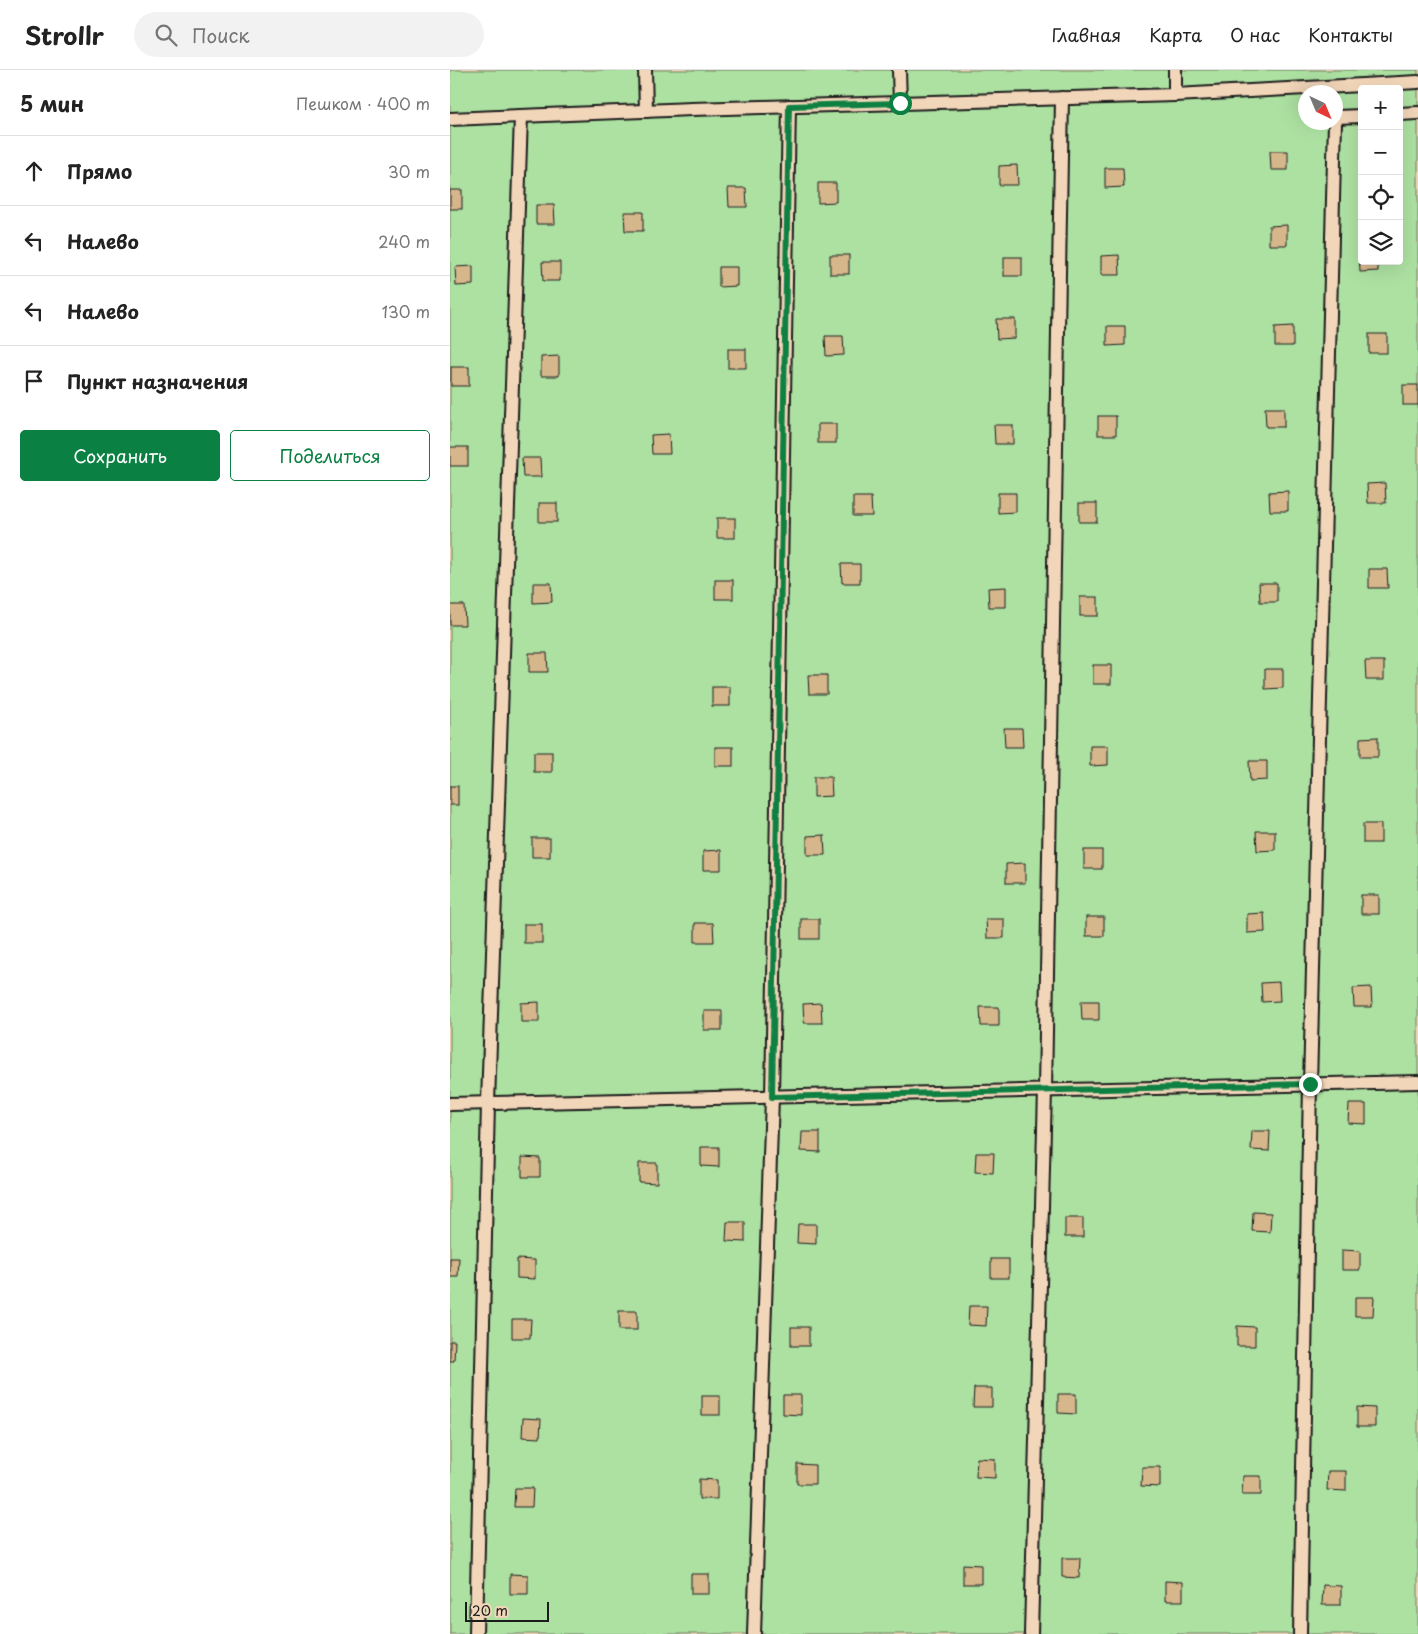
<!DOCTYPE html>
<html lang="ru">
<head>
<meta charset="utf-8">
<style>
  :root { --surface:#fff; --page:#f2f2f2; --text:#222; --muted:#767676; --line:#e0e0e0; --accent:#0b8043 }
  body { margin:0; font-family:"Playpen Sans",sans-serif; background:var(--page); color:var(--text) }
  .controls { position:absolute; right:15px; top:15px; display:grid; overflow:hidden; border-radius:5px; box-shadow:0 5px 20px #0002 }
  .controls button { width:45px; height:45px; display:grid; place-items:center; padding:0; border:0; border-bottom:1px solid var(--line); background:var(--surface); color:var(--text); font:25px sans-serif }
  .compass { position:absolute; left:848px; top:15px; width:45px; height:45px; border-radius:50%; background:var(--surface); box-shadow:0 5px 20px #0002; rotate:136deg }
  .scale { position:absolute; left:15px; bottom:12px; width:84px; box-sizing:border-box; padding-left:5px; border:2px solid #1c1c1c; border-top:0; font-size:14px; line-height:18px; white-space:nowrap; color:#1c1c1c; -webkit-text-stroke:4px #f2d6b9; paint-order:stroke }
  .stop { position:absolute; width:15px; height:15px; margin:-11px; border:4px solid #0b8043; border-radius:50%; background:#fff }
  .stop.end { background:#0b8043; border-color:#fff; box-shadow:0 1px 5px #0008 }
  .list { margin:0; padding:0; list-style:none }
  h2 { display:flex; justify-content:space-between; align-items:center; height:65px; margin:0; padding:0 20px; font-size:21px }
  h2 small { font-size:16px; font-weight:400; color:var(--muted) }
  .list li { display:grid; grid-template-columns:32px 1fr auto; gap:15px; align-items:center; box-sizing:border-box; height:70px; padding:0 20px; border-top:1px solid var(--line) }
  .list b { display:block; font-size:19px; white-space:nowrap }
  .list em { font-size:16px; font-style:normal; color:var(--muted) }
  .actions { display:flex; gap:10px; padding:15px 20px }
  .actions a { flex:1; padding:11px 0; border:1px solid var(--accent); border-radius:5px; text-align:center; font-size:18px; color:var(--accent) }
  .actions .main { background:var(--accent); color:#fff }
  .icon { flex:none; width:28px; height:28px; fill:none; stroke:currentColor; stroke-width:2; stroke-linecap:round; stroke-linejoin:round }
  .map { position:relative; flex:none; width:968px; height:1564px; overflow:hidden }
  header { display:flex; align-items:center; gap:30px; box-sizing:border-box; height:70px; padding:0 25px; background:var(--surface); border-bottom:1px solid var(--line) }
  header strong { font-size:24px }
  nav { display:flex; gap:28px; margin-inline-start:auto; font-size:18px }
  .search { width:350px; height:45px; background:var(--page); display:flex; align-items:center; gap:12px; box-sizing:border-box; padding:0 18px; border-radius:28px; color:var(--muted); font-size:19px }
  main { display:flex }
  aside { flex:1; background:var(--surface) }
  .map>svg:first-child { display:block }
  .green { fill:#ade1a2; stroke:#647e5f; fill-rule:evenodd }
  .building { fill:#d6b68b; stroke:#1c1c1c }
  .lines { fill:none; stroke-linecap:round; stroke-linejoin:round }
  .lane-casing { stroke:#1c1c1c; stroke-width:16 }
  .lane { stroke:#f2d6b9; stroke-width:12 }
  .route { stroke:#0b8043; stroke-width:6 }
</style>
</head>
<body>
<header>
<strong>Strollr</strong>
<div class="search"><svg class="icon" aria-label="search" viewBox="0 0 24 24"><circle cx="10" cy="10" r="6"/><path d="M15 15l6 6"/></svg>Поиск</div>
<nav><a>Главная</a><a>Карта</a><a>О нас</a><a>Контакты</a></nav>
</header>
<main>
<aside>
<h2>5 мин<small>Пешком · 400 m</small></h2>
<ul class="list">
<li><svg class="icon" aria-label="ahead" viewBox="0 0 24 24"><path d="M12 20V5M6 11l6-6 6 6"/></svg><div><b>Прямо</b></div><em>30 m</em></li>
<li><svg class="icon" aria-label="left" viewBox="0 0 24 24"><path d="M17 20v-9H6M10 6l-5 5 5 5"/></svg><div><b>Налево</b></div><em>240 m</em></li>
<li><svg class="icon" aria-label="left" viewBox="0 0 24 24"><path d="M17 20v-9H6M10 6l-5 5 5 5"/></svg><div><b>Налево</b></div><em>130 m</em></li>
<li><svg class="icon" aria-label="arrive" viewBox="0 0 24 24"><path d="M6 21V4h12l-3 4 3 4H6"/></svg><div><b>Пункт назначения</b></div></li>
</ul>
<div class="actions"><a class="main">Сохранить</a><a>Поделиться</a></div>
</aside>
<div class="map">
<svg width="968" height="1564" viewBox="0 0 968 1564">
  <rect width="100%" height="100%" fill="#f2d6b9"/>
  <filter id="ink" filterUnits="userSpaceOnUse"><feTurbulence type="fractalNoise" baseFrequency=".02" numOctaves="2"/><feDisplacementMap in="SourceGraphic" scale="10" xChannelSelector="R" yChannelSelector="G"/><feConvolveMatrix kernelMatrix="1 2 1 2 8 2 1 2 1" color-interpolation-filters="sRGB"/></filter>
  <g filter="url(#ink)">
    <path class="green" d="M0 0H968V1564H0ZM912 19H949V191H912ZM856 22H886V52H856Z"/>
    <g class="building">
      <path d="M820 81H838V100H821Z"/>
      <path d="M567 95 568 115H549V96Z"/>
      <path d="M655 98H673L674 117 655 118Z"/>
      <path d="M368 113H386V132L368 133Z"/>
      <path d="M278 118H296L297 137H279Z"/>
      <rect x="0" y="120" width="12" height="19"/>
      <path d="M86 135H104L105 154H86Z"/>
      <path d="M174 142H193V161H175Z"/>
      <path d="M837 155V175H819V156Z"/>
      <path d="M909 182H912V191H928V201L910 202Z"/>
      <rect x="380" y="185" width="19" height="19"/>
      <path d="M669 185 670 205H651V186Z"/>
      <rect x="554" y="187" width="18" height="19"/>
      <path d="M92 192H110V211H93Z"/>
      <path d="M23 196V215L6 216 5 197Z"/>
      <path d="M269 197H287V216L269 217Z"/>
      <path d="M546 249H565V268L547 269Z"/>
      <path d="M657 256H675V275L657 276Z"/>
      <path d="M843 256V276H825V257Z"/>
      <rect x="919" y="264" width="18" height="19"/>
      <path d="M375 266H393L394 285 376 286Z"/>
      <rect x="278" y="279" width="18" height="19"/>
      <path d="M109 286V306H91V287Z"/>
      <rect x="1" y="297" width="18" height="19"/>
      <rect x="953" y="315" width="15" height="20"/>
      <path d="M815 338H834V357H816Z"/>
      <rect x="648" y="346" width="18" height="19"/>
      <rect x="368" y="354" width="18" height="19"/>
      <path d="M544 355H563V374H545Z"/>
      <path d="M219 364 220 384H202L201 365Z"/>
      <rect x="0" y="377" width="18" height="19"/>
      <path d="M72 388H90L91 407H73Z"/>
      <path d="M935 413 936 433H918L917 414Z"/>
      <path d="M838 421V441H820L819 422Z"/>
      <path d="M548 423H566V442L548 443Z"/>
      <path d="M403 427H421L422 446H403Z"/>
      <rect x="89" y="433" width="18" height="19"/>
      <rect x="629" y="433" width="18" height="19"/>
      <rect x="267" y="448" width="18" height="20"/>
      <path d="M391 494H410V513H392Z"/>
      <path d="M919 499H937L938 518H919Z"/>
      <rect x="265" y="510" width="18" height="19"/>
      <path d="M83 513H101L102 532 83 533Z"/>
      <path d="M809 513H827V532H810Z"/>
      <path d="M556 517V537H539L538 518Z"/>
      <rect x="630" y="527" width="18" height="19"/>
      <path d="M0 535H14L15 555H0Z"/>
      <path d="M79 583H97L98 602H79Z"/>
      <path d="M915 591H934V610H916Z"/>
      <rect x="643" y="595" width="18" height="19"/>
      <path d="M815 599H833V618L815 619Z"/>
      <path d="M358 605H377V624H359Z"/>
      <rect x="262" y="617" width="18" height="19"/>
      <path d="M554 658H572L573 677H555Z"/>
      <path d="M928 667V687H910V668Z"/>
      <path d="M640 676H658V695L640 696Z"/>
      <rect x="265" y="677" width="18" height="19"/>
      <rect x="84" y="682" width="18" height="20"/>
      <path d="M799 691H817V710L800 711Z"/>
      <path d="M364 707H381L382 726 364 727Z"/>
      <rect x="0" y="716" width="8" height="19"/>
      <rect x="913" y="754" width="18" height="19"/>
      <path d="M806 761H825V780L807 781Z"/>
      <path d="M374 765 375 785H357V766Z"/>
      <rect x="82" y="768" width="18" height="19"/>
      <path d="M271 780V800H253V781Z"/>
      <rect x="634" y="780" width="18" height="19"/>
      <path d="M575 793V813H556V794Z"/>
      <rect x="911" y="825" width="18" height="19"/>
      <path d="M814 843 815 862 797 863V844Z"/>
      <rect x="636" y="847" width="18" height="19"/>
      <rect x="351" y="849" width="18" height="20"/>
      <path d="M536 849H554V868H537Z"/>
      <path d="M245 853H263L264 872H245Z"/>
      <rect x="74" y="854" width="18" height="19"/>
      <path d="M829 912 830 931 812 932 811 913Z"/>
      <path d="M921 917 922 937H904L903 918Z"/>
      <path d="M631 931H649V950H632Z"/>
      <path d="M89 932V952H71V933Z"/>
      <path d="M371 933 372 953H354L353 934Z"/>
      <path d="M530 937H549V956H531Z"/>
      <rect x="254" y="941" width="18" height="19"/>
      <path d="M899 1034H916V1054L898 1053Z"/>
      <path d="M802 1061H820L819 1081 801 1080Z"/>
      <path d="M352 1062H370V1082L351 1081Z"/>
      <path d="M251 1077H269V1097L251 1096Z"/>
      <path d="M526 1083H544L543 1103 525 1102Z"/>
      <path d="M72 1087 90 1088V1107H72Z"/>
      <path d="M189 1093H207V1113L189 1112Z"/>
      <path d="M803 1142 821 1143 820 1162 802 1161Z"/>
      <rect x="615" y="1148" width="18" height="19"/>
      <path d="M277 1152H295V1172L276 1171Z"/>
      <path d="M348 1154H366V1174L347 1173Z"/>
      <path d="M892 1180 910 1181V1200H892Z"/>
      <path d="M0 1188H9L8 1207H0Z"/>
      <path d="M67 1189 85 1190V1209L67 1208Z"/>
      <rect x="541" y="1189" width="18" height="19"/>
      <path d="M905 1227H924L923 1246H905Z"/>
      <path d="M519 1236H537L536 1256 518 1255Z"/>
      <rect x="169" y="1241" width="18" height="19"/>
      <path d="M62 1249H81L80 1268H62Z"/>
      <path d="M787 1256 805 1257V1276H787Z"/>
      <rect x="341" y="1257" width="18" height="19"/>
      <path d="M0 1271H5L4 1291H0Z"/>
      <path d="M524 1318H542V1337H523Z"/>
      <path d="M608 1324H626V1344L608 1343Z"/>
      <path d="M333 1325H351V1345L333 1344Z"/>
      <rect x="252" y="1326" width="18" height="19"/>
      <path d="M907 1337 925 1338V1357H907Z"/>
      <path d="M73 1348 91 1349 90 1368 72 1367Z"/>
      <path d="M527 1388 545 1389V1408L526 1407Z"/>
      <path d="M347 1394 365 1395V1414H347Z"/>
      <path d="M692 1397H710V1417L691 1416Z"/>
      <path d="M878 1401H896V1421L877 1420Z"/>
      <path d="M793 1406H811V1425H792Z"/>
      <path d="M249 1409 267 1410V1429H249Z"/>
      <path d="M65 1418H83L82 1437H64Z"/>
      <path d="M612 1488H630L629 1508 612 1507Z"/>
      <path d="M513 1494 531 1495V1514H513Z"/>
      <path d="M60 1504 78 1505V1524H60Z"/>
      <rect x="241" y="1504" width="18" height="20"/>
      <path d="M715 1511 733 1512V1531H715Z"/>
      <path d="M873 1515 891 1516V1535H872Z"/>
    </g>
    <g class="lines">
      <defs>
        <g id="lane">
          <path d="M195 0 196 41"/>
          <path d="M449 0 450 33"/>
          <path d="M725 25V0"/>
          <path d="M949 44 968 43"/>
          <path d="M886 47 912 46"/>
          <path d="M0 49 242 39 725 25 968 12"/>
          <path d="M0 1034 968 1012"/>
          <path d="M26 1564 38 1033 71 46"/>
          <path d="M304 1564 322 1027 339 36"/>
          <path d="M581 1564 595 1020 612 28"/>
          <path d="M850 1564 860 1014 885 52"/>
        </g>
      </defs>
      <use href="#lane" class="lane-casing"/>
      <use href="#lane" class="lane"/>
    </g>
  </g>
  <g class="lines" filter="url(#ink)">
    <path class="route" d="M450 33 339 36 322 1027 860 1014"/>
  </g>
</svg>
<div class="controls">
<button>+</button>
<button>−</button>
<button><svg class="icon" aria-label="locate" viewBox="0 0 24 24"><circle cx="12" cy="12" r="6"/><path d="M12 2v4M12 18v4M2 12h4M18 12h4"/></svg></button>
<button><svg class="icon" aria-label="layers" viewBox="0 0 24 24"><path d="M12 4l9 5-9 5-9-5zM3 14l9 5 9-5"/></svg></button>
</div>
<svg class="compass" viewBox="-18 -18 36 36"><path d="M0-13l5 13h-10z" fill="#e53935"/><path d="M0 13l5-13h-10z" fill="#767676"/></svg>
<div class="scale">20 m</div>
<div class="stop" style="left:450px;top:33px"></div>
<div class="stop end" style="left:860px;top:1014px"></div>
</div>
</main>
</body>
</html>
